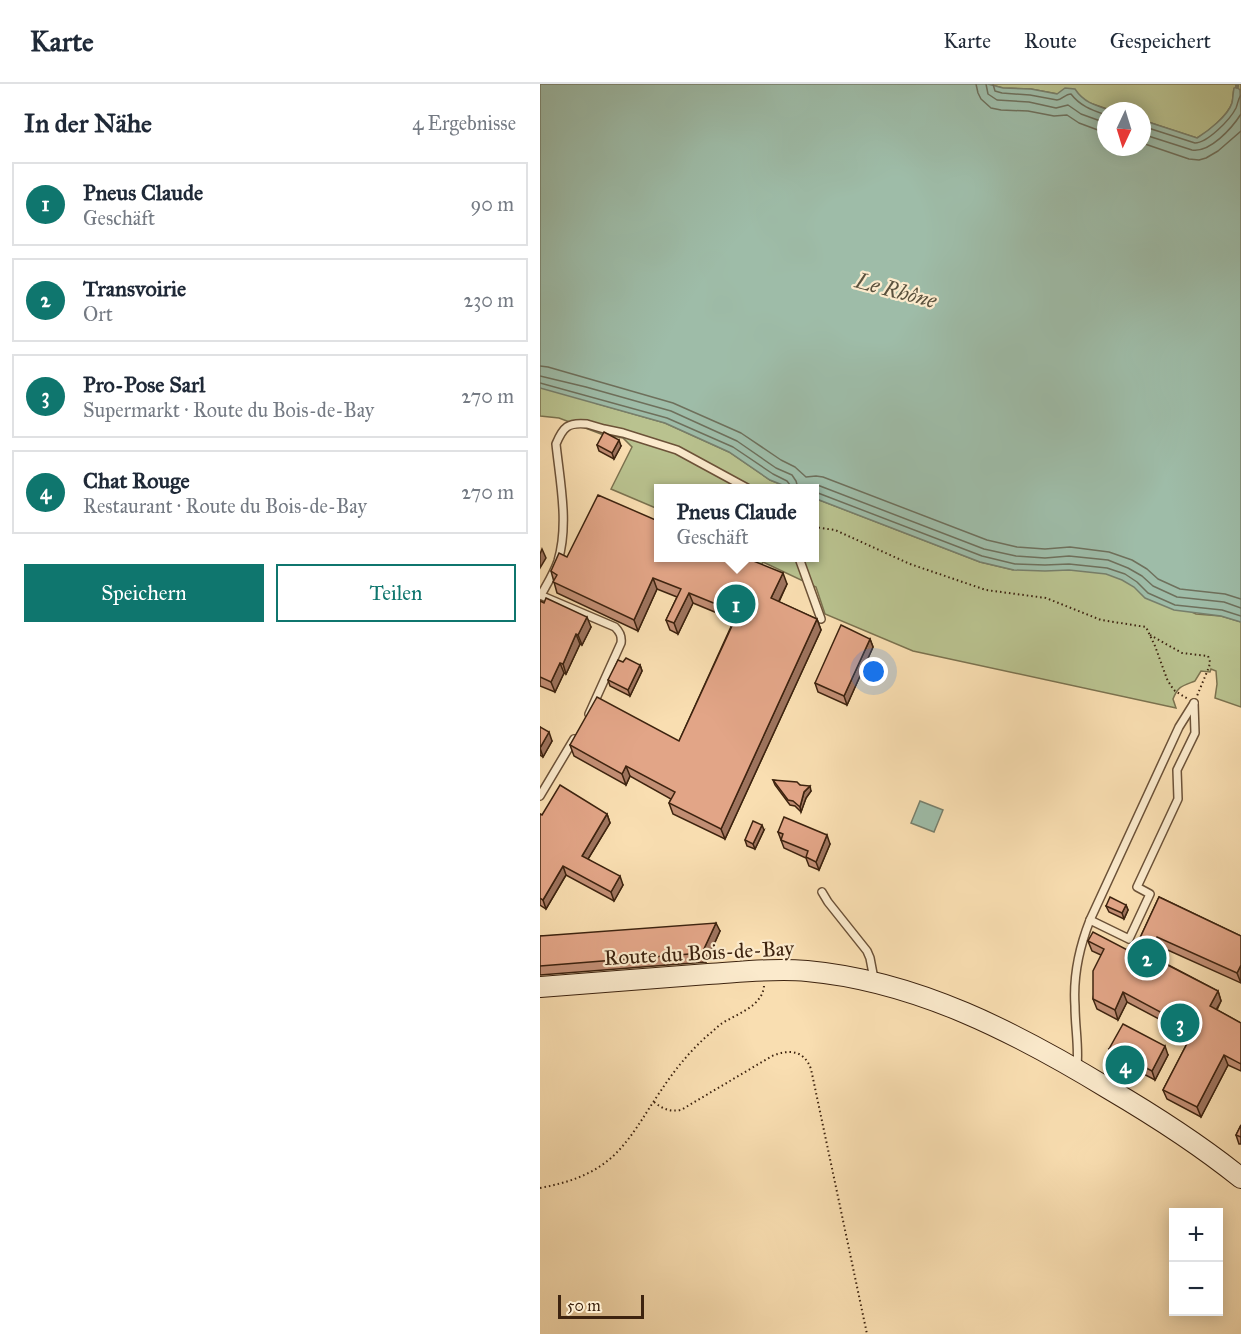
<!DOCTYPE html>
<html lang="de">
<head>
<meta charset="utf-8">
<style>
  :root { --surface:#fff; --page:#f6f6f7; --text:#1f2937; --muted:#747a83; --line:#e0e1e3; --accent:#0f766e }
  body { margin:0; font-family:"IM FELL Great Primer",serif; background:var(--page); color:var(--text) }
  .controls { position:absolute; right:18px; bottom:18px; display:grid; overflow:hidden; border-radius:0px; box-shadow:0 3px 15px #0003 }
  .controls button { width:54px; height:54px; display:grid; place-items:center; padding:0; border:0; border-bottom:2px solid var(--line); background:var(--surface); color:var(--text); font:30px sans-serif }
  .compass { position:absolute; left:557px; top:18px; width:54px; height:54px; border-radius:50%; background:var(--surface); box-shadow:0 3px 15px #0003; rotate:184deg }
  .scale { position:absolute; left:18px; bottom:15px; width:86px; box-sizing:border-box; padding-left:6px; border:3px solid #3d230f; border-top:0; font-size:16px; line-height:21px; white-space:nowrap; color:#3d230f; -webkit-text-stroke:4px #fbeacc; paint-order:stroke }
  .you { position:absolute; left:334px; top:588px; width:21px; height:21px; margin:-15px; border:4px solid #fff; border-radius:50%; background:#1a73e8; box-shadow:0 0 0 9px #1a73e833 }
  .badge { display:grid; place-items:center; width:39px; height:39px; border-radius:50%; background:var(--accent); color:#fff; font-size:20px; font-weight:700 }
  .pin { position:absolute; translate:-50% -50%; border:3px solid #fff; box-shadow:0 2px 6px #0006 }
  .popup { position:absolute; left:114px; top:400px; width:165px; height:78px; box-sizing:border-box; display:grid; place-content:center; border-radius:0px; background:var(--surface); filter:drop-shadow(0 2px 4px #0005); font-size:20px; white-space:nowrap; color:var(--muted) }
  .popup b { font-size:22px; color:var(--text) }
  .popup::after { content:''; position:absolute; left:50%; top:100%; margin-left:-12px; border:12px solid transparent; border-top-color:var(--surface) }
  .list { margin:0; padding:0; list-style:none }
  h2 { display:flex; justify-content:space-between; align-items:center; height:78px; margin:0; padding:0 24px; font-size:26px }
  h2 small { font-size:20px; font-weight:400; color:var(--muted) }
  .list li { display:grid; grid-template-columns:39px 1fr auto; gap:18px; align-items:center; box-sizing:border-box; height:84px; margin:0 12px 12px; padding:0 12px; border:2px solid var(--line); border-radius:0px }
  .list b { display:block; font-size:22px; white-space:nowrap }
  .list p { margin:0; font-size:20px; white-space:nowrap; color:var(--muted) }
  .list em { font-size:20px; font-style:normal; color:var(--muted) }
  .actions { display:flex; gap:12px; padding:18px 24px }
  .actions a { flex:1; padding:14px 0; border:2px solid var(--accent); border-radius:0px; text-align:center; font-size:21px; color:var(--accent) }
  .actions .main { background:var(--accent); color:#fff }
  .map { position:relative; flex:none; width:701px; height:1250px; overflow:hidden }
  header { display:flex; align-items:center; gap:36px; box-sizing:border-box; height:84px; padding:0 30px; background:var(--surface); border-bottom:2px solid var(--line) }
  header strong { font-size:28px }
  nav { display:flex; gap:33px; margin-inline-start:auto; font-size:21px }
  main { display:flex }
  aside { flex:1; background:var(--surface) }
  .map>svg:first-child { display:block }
  .green { fill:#b9c28f; stroke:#7b724f; stroke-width:1.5 }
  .water { fill:#9ebca8; stroke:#777f6b; stroke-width:1.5 }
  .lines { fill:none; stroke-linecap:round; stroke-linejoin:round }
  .shore { stroke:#6e705c; stroke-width:1.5 }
  .stream { stroke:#777f6b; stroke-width:4 }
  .service-casing { stroke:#6c5238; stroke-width:10 }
  .secondary-casing { stroke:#3d230f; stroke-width:22 }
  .path { stroke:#3d230f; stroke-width:2; stroke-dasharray:1.5 3; stroke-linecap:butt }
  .service { stroke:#fbeacc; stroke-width:7 }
  .secondary { stroke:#fbeacc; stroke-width:20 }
  .wall { fill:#c28e74; stroke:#3d230f; stroke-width:1.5 }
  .shaded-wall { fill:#9e745e; stroke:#3d230f; stroke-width:1.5 }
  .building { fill:#e2a587; stroke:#3d230f; stroke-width:1.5 }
  .labels { text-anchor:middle; stroke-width:4.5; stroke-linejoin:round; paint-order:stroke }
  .street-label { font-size:21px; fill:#3d230f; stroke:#fbeacc }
  .water-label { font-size:22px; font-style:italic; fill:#5a513d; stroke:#fbeacc }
</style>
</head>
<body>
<header>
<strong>Karte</strong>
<nav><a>Karte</a><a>Route</a><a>Gespeichert</a></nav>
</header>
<main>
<aside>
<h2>In der Nähe<small>4 Ergebnisse</small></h2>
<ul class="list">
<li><span class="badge">1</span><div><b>Pneus Claude</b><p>Geschäft</p></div><em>90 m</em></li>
<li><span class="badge">2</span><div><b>Transvoirie</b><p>Ort</p></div><em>230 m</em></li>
<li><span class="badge">3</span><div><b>Pro-Pose Sarl</b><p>Supermarkt · Route du Bois-de-Bay</p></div><em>270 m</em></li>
<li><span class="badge">4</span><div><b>Chat Rouge</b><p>Restaurant · Route du Bois-de-Bay</p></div><em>270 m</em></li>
</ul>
<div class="actions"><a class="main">Speichern</a><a>Teilen</a></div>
</aside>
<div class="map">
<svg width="701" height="1250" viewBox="0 0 701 1250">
  <rect width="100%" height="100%" fill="#f9deb1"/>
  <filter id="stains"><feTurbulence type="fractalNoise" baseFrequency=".00333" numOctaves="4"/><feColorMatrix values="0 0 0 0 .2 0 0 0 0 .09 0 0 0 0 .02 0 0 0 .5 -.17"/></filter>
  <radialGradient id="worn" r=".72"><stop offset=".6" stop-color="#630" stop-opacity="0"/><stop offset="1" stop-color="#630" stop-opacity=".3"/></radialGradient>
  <g class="green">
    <path d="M448 0H701V32L700 6 694 5C693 9 693 15 692 19 688 31 668 48 657 54L602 36V27H573L547 18 540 13 518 10 491 5 463 4Z"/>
    <path d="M0 267 55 319 125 339 189 368 230 396 250 404H118V425L71 405 92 363 83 354 61 350 19 334 0 332Z"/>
    <path d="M274 414 440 478 473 486 496 453 656 530 681 532 701 538V623L675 614 677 600 676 587 671 585 670 588 661 587 655 597C642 602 638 602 633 615L636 624 373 567 285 530 276 503 223 478 218 488 204 482 208 474H274Z"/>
  </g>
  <g class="water">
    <path d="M0 0H448L463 4 491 5 517 10 525 4 535 5C544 19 557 22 573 27H566V63H602V36L657 54C668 47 688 32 692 19 693 15 693 9 694 4L697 3 700 6 701 32V538L681 532 634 526 605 514 594 503 582 496 566 490 529 486 505 487 474 486 440 478 274 414V404H250L230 396 189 368 125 339 0 304Z"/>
    <path d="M380 717 403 726 394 748 371 739Z"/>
  </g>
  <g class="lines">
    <g class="shore">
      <path d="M436 0 438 9 441 15 451 24 461 26 488 27 514 32 527 31 539 39 566 49"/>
      <path d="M446 0 448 10 457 16 489 18 516 24 528 21 541 30 566 39"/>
      <path d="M453 0 455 7 462 9 490 11 517 16C522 16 525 10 531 10 540 22 552 26 566 31"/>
      <path d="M602 42 655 59C667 59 690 36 696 24 698 19 698 15 701 11"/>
      <path d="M602 50 652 66C670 69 692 44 701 30"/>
      <path d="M602 59 649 75 659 76 666 74 678 67 701 47"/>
      <path d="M0 282 8 283 133 319 201 349 241 376 255 383 266 393 276 392 283 393 447 456 477 463 505 465 530 463 569 468 592 476 607 485 618 495 640 505 685 510 701 515"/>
      <path d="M0 292 46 303 131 327 197 357 236 384 252 391 256 397 258 404"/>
      <path d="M0 299 127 334 193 363 233 390 247 397 250 401V404"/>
      <path d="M266 404 273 401 280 402 444 465 476 472 505 474 529 472 568 476 588 484 602 492 613 502 637 513 684 518 701 524"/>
      <path d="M274 409H278L442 472 475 480 505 481 529 480 567 484 585 490 597 498 608 509 635 521 682 526 701 532"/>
    </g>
    <path class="stream" d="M697 0V3"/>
    <defs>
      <g id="service">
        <path d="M259 474 281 535"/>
        <path d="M0 511 75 543C80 548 82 552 81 559L49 630"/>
        <path d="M1 511C7 500 14 489 18 477 29 440 20 398 16 360 23 343 28 338 47 340L64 345 83 349 137 366 207 404"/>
        <path d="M0 712 34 655"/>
        <path d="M282 808 288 818 327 867 330 874 334 895"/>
        <path d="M550 836 589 855 610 810 597 803 638 715 637 686 655 649 654 619"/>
        <path d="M537 982C539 962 535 943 535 922 533 893 539 864 550 836L639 643 654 619"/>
      </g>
      <path id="secondary" d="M0 903C56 899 112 894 168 890 201 888 234 884 267 887 377 897 477 949 569 1005 615 1032 660 1061 701 1094"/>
    </defs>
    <use href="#service" class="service-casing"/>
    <use href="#secondary" class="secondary-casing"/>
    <g class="path">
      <path d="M274 443 295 446 370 480 446 506 506 514 561 536 606 543 615 562 627 595 631 602 635 607 648 615"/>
      <path d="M610 551 642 569 668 572 670 578 669 583 657 612"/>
      <path d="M114 1018C123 1025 130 1028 141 1026L232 972C249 965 264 966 271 985L327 1250"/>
      <path d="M0 1104C26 1099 50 1092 71 1074 92 1055 104 1031 120 1008 133 988 149 968 167 952 172 948 176 944 181 940 196 930 222 923 224 902"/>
    </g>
    <use href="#service" class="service"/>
    <use href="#secondary" class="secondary"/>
  </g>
  <g class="wall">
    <path d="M57 361 81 362 74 375 59 367Z"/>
    <path d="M27 473 208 474V475L247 500 239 518 277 535 281 546 185 755 133 730 129 719 131 715 90 692 86 701 34 672 30 661 139 657 194 536 153 519 138 550 130 546 126 536 137 513 117 505 98 547 17 509 11 487Z"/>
    <path d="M0 517 51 543 42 561 40 560 26 590 24 589 15 608 0 602Z"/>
    <path d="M330 555 333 563 307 621 278 608 275 599Z"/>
    <path d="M100 581 102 587 90 612 70 602 68 596Z"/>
    <path d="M0 643 12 657 3 673 0 671Z"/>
    <path d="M233 696 260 701 271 707 266 714 261 728 255 722 250 721 235 701Z"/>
    <path d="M0 730 2 731 67 730 70 739 48 775 83 801 74 817 26 791 6 825 0 821Z"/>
    <path d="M224 746 215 765 207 762 205 756Z"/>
    <path d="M238 748 290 760 279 786 269 782 266 774 244 764Z"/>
    <path d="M619 813 701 852V899L621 863 615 874 678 907 681 917 677 926 701 939V987L688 981 661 1033 627 1015 623 1006 651 952 587 918 578 936 557 925 553 915 561 871 552 867 548 857 593 869Z"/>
    <path d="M586 821 588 826 584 835 569 828 566 822Z"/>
    <path d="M180 847 166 878 0 891V852Z"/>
    <path d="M569 965 628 971 615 996 573 974Z"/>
    <path d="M701 1041V1060H699L696 1051Z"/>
  </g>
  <g class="shaded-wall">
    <path d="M79 356 81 362 74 375 72 369Z"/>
    <path d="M2 465 6 474 0 484V470Z"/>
    <path d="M243 489 247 500 235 525 231 514Z"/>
    <path d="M113 494 117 505 98 547 94 536Z"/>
    <path d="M149 509 153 519 138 550 134 539Z"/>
    <path d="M47 533 51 543 42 561 38 551Z"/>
    <path d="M277 535 281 546 185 755 181 745Z"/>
    <path d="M36 550 40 560 26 590 23 580Z"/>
    <path d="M330 555 333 563 307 621 304 612Z"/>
    <path d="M20 579 24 589 15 608 11 598Z"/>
    <path d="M100 581 102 587 90 612 88 606Z"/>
    <path d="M9 648 12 657 3 673 0 664Z"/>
    <path d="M86 682 90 692 86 701 82 690Z"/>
    <path d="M270 702 271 707 266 714 261 728 260 723 264 708Z"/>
    <path d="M67 730 70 739 45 780 42 772Z"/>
    <path d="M222 741 224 746 215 765 213 760Z"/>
    <path d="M287 751 290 760 279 786 276 778Z"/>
    <path d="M23 782 26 791 6 825 3 816Z"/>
    <path d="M80 792 83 801 74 817 71 808Z"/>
    <path d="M586 821 588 826 584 835 582 829Z"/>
    <path d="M176 839 180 847 166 878 162 869Z"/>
    <path d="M617 853 621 863 612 881 608 871Z"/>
    <path d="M701 881V899L697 889Z"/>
    <path d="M678 907 681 917 673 931 670 922Z"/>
    <path d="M583 908 587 918 578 936 575 926Z"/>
    <path d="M625 962 628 971 615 996 612 987Z"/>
    <path d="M684 971 688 981 661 1033 657 1023Z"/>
  </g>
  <g class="building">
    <path d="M64 348 79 356 72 369 57 361Z"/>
    <path d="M58 411 118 437V474H206L243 489 231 514 277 535 181 745 129 719 135 708 86 682 82 690 30 661 57 613 139 657 198 529 149 509 134 539 126 536 141 505 113 494 94 536 13 498 17 491 11 487 19 469 27 473Z"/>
    <path d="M6 514 47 533 38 551 36 550 23 580 20 579 11 598 0 593V517L4 519Z"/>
    <path d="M301 541 330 555 304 612 275 599Z"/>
    <path d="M86 574 100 581 88 606 68 596 78 576 83 578Z"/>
    <path d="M0 643 9 648 0 664Z"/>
    <path d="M233 696 257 698 260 701 270 702 264 708 260 723 253 717 248 716Z"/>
    <path d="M20 701 67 730 42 772 80 792 71 808 23 782 3 816 0 814V730L2 731Z"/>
    <path d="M244 733 287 751 276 778 266 773 268 767 241 756 243 750 238 748Z"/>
    <path d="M213 737 222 741 213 760 205 756Z"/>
    <path d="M570 813 586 821 582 829 566 822Z"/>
    <path d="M619 813 701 852V881L697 889 617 853 608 871 678 907 670 922 701 939V980L684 971 657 1023 623 1006 654 946 583 908 575 926 553 915V887L564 865 548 857 553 848 593 869Z"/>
    <path d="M176 839 162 869 0 882V852Z"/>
    <path d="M583 940 625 962 612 987 569 965Z"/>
    <path d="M701 1041V1053L696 1051Z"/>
  </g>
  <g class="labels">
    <g class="street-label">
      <text transform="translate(159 869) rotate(-3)" y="7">Route du Bois-de-Bay</text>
    </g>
    <g class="water-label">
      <text transform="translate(356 206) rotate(15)" y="8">Le Rhône</text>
    </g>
  </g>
  <rect width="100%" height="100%" filter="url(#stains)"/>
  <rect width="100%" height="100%" fill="url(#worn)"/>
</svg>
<div class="controls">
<button>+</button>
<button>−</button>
</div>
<svg class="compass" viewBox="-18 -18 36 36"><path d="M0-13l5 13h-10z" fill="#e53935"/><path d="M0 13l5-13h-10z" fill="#747a83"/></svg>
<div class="scale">50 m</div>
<div class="you"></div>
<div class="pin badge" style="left:196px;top:520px">1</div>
<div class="popup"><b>Pneus Claude</b>Geschäft</div>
<div class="pin badge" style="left:607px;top:874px">2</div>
<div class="pin badge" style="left:640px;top:939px">3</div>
<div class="pin badge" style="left:585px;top:981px">4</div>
</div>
</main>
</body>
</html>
